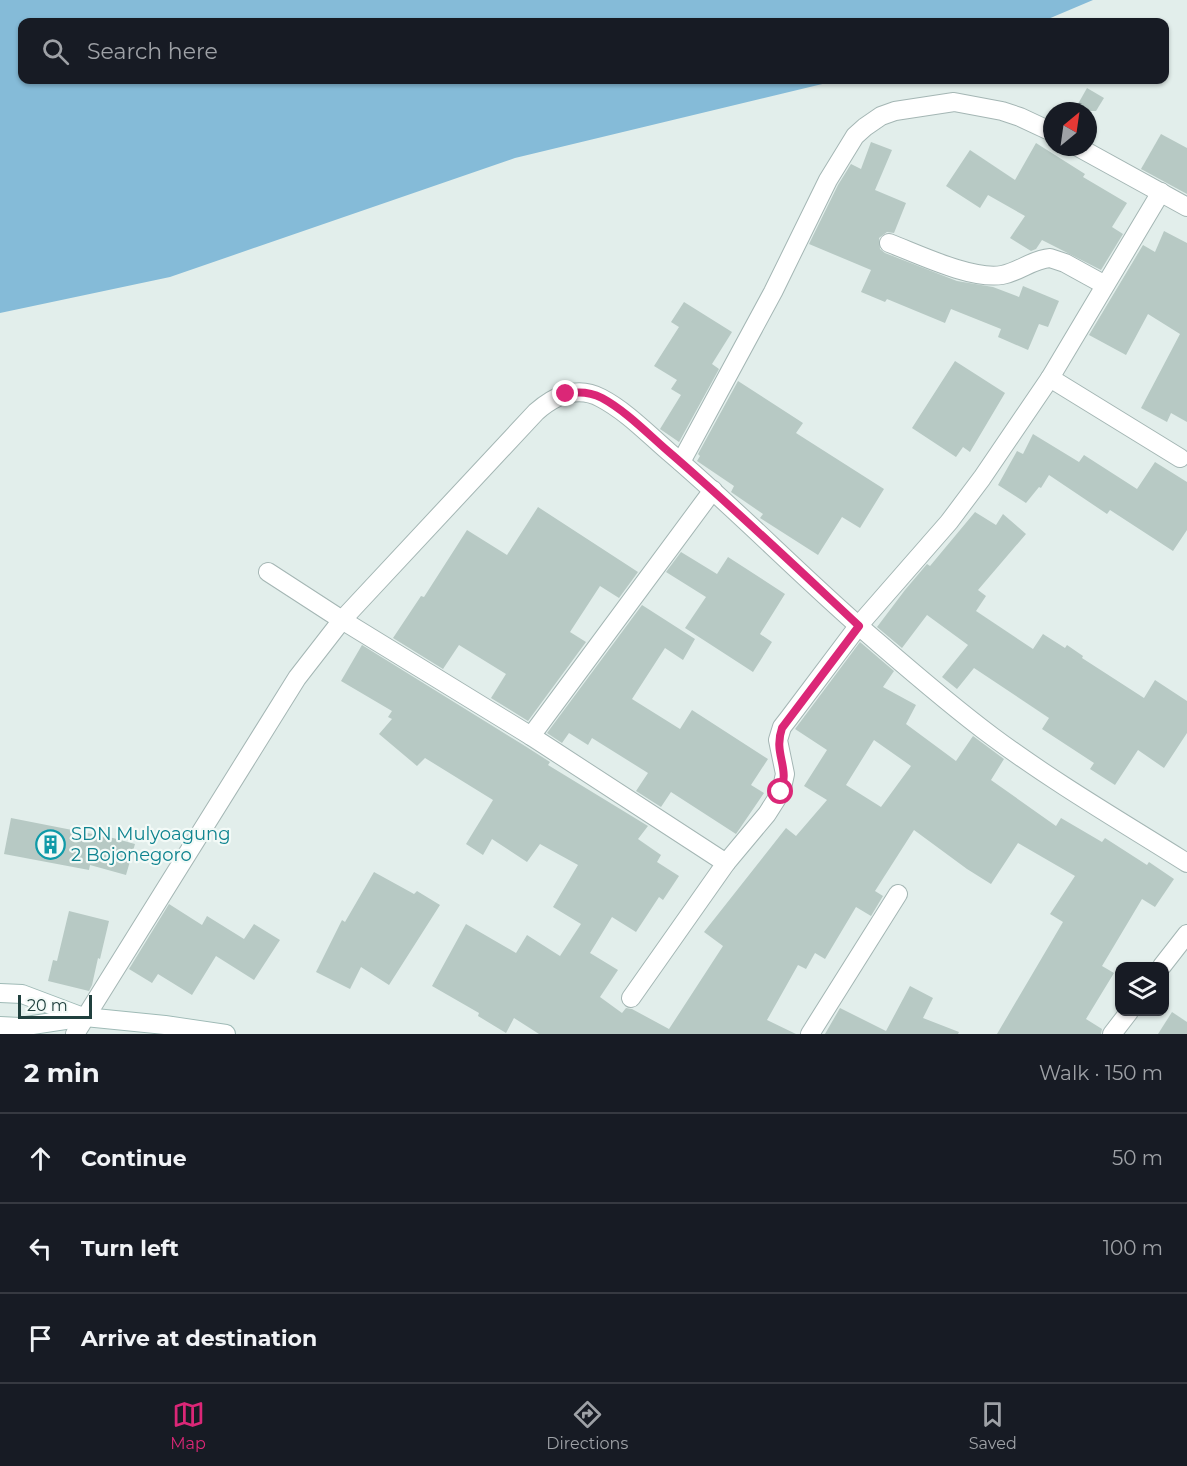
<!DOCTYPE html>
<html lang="en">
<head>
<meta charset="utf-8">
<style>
  :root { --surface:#171b24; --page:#242831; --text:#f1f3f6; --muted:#9ea1a6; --line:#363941; --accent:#db2777 }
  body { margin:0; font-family:Montserrat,sans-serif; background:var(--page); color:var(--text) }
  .controls { position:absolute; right:18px; bottom:18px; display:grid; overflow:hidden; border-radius:12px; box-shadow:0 2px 4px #0004 }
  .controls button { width:54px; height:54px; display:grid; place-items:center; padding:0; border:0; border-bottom:2px solid var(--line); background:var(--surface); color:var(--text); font:30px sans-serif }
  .compass { position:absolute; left:1043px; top:102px; width:54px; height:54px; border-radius:50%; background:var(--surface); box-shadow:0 2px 4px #0004; rotate:29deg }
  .scale { position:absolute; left:18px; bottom:15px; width:74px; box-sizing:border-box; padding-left:6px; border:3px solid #20403e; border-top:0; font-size:16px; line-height:21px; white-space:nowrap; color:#20403e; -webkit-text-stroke:4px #f3faf7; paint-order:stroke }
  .stop { position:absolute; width:18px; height:18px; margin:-14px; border:4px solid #db2777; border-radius:50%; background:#fff }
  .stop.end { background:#db2777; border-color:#fff; box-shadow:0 2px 6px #0008 }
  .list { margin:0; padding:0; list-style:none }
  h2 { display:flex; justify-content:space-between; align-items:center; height:78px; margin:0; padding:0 24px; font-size:26px }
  h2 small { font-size:20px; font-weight:400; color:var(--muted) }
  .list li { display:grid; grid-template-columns:39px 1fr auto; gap:18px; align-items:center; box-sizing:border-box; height:90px; padding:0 24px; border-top:2px solid var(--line) }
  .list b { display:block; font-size:22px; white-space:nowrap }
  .list em { font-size:20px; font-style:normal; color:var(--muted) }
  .icon { flex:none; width:33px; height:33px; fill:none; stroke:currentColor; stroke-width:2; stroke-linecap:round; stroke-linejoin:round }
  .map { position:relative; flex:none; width:1187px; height:1034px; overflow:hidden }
  .search { position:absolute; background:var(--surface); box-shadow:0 2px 4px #0004; left:18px; right:18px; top:18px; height:66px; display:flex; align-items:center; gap:15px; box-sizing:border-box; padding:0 21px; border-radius:12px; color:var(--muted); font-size:22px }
  .sheet { height:348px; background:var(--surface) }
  nav { display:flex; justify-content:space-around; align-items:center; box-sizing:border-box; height:84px; border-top:2px solid var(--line); background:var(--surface); font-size:16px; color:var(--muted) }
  nav a { display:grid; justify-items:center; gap:3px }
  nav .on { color:var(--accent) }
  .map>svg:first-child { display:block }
  .water { fill:#85bbd8 }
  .building { fill:#b7c9c4; fill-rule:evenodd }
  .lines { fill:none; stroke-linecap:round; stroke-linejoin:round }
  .street-casing { stroke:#a4b6b4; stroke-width:20 }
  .secondary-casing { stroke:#9fbab6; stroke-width:20 }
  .street { stroke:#fff; stroke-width:18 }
  .secondary { stroke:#fff; stroke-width:18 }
  .route { stroke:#db2777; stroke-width:8 }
  .labels { text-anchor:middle; stroke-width:4.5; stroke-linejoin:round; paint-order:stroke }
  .culture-label { font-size:18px; fill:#0d838f; stroke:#f3faf7; text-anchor:start }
</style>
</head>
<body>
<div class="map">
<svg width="1187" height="1034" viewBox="0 0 1187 1034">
  <rect width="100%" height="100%" fill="#e2eeeb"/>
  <path class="water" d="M0 0H1093L1041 22H22V80H839L515 158 170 277 0 313Z"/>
  <g class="building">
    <path d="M1087 88 1104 98 1096 111H1074Z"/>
    <path d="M1161 134 1187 148V194L1141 169Z"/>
    <path d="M871 142 892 150 875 190 906 203 894 233 887 232 879 238 880 249 885 253 957 281 993 287 1019 297 1023 286 1059 301 1048 327 1039 324 1028 350 998 337 1001 329 951 309 945 323 887 299 885 302 861 292 871 270 809 244 838 185 851 164 861 169Z"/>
    <path d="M1036 143 1085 174 1083 177 1127 203 1112 227 1123 234 1101 270 1042 240 1036 249 1031 251 1010 238 1025 216 988 195 980 208 946 186 970 150 1015 180Z"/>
    <path d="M1164 231 1187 243V422L1171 413 1167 422 1141 408 1180 334 1148 314 1126 355 1089 335 1143 245 1155 252Z"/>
    <path d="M684 302 732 332 712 364 719 369 679 442 660 429 681 395 671 389 677 380 654 366 679 327 671 322Z"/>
    <path d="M955 361 1005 393 970 452 963 447 956 457 912 428Z"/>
    <path d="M738 381 803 423 796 433 884 489 860 528 842 517 818 555 760 518 763 514 731 492 734 486 697 461 700 456 698 454Z"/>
    <path d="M1033 434 1079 462 1084 455 1137 489 1155 462 1187 482V530L1173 551 1110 510 1107 514 1049 475 1041 488 1039 487 1026 503 998 485 1017 451 1023 454Z"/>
    <path d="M538 507 638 572 619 598 600 586 570 632 586 642 528 721 491 698 506 674 459 645 443 669 393 638 421 596 424 597 467 530 507 555Z"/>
    <path d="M975 512 996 525 1003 514 1026 534 978 590 986 596 976 611 1033 649 1043 634 1065 648 1067 645 1083 656 1082 658 1144 698 1155 680 1187 701V733L1164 768 1138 750 1115 785 1090 769 1094 763 1042 729 1049 718 974 668 957 689 942 677 968 645 927 615 902 648 877 627 905 590 927 564 930 566Z"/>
    <path d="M681 552 717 574 728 557 785 594 760 634 772 642 753 672 685 628 706 597 666 572Z"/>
    <path d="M642 605 695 639 683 660 665 648 632 699 680 729 692 710 768 759 751 785 764 793 736 834 671 792 661 807 636 791 648 773 592 738 588 745 569 733 562 743 547 733Z"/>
    <path d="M860 642 894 671 883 687 916 705 906 724 956 761 973 736 1004 759 991 780 1056 826 1061 818 1102 842 1105 838 1147 865 1149 862 1174 879 1155 907 1142 899 1102 966 1114 973 1086 1019 1102 1029 1101 1034H997L1063 922 1050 914 1075 876 1018 843 991 884 967 869 914 830 875 891 883 896 871 916 856 907 825 959 815 953 806 969 798 965 767 1020 796 1034H539L514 1018 506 1033 478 1016 479 1013 432 986 466 924 516 953 527 935 560 956 581 924 553 907 578 865 540 844 527 862 492 839 483 855 466 844 493 800 425 758 417 766 379 734 392 719 388 717 392 711 341 681 362 645 525 746 550 762 548 765 648 826 638 839 661 855 657 862 679 876 663 900 659 897 636 932 612 917 590 953 618 970 600 997 622 1013 626 1008 632 1009 669 1029 723 946 704 932 786 828 796 836 827 800 804 786 827 750 795 729ZM874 740 911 766 881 807 846 785Z"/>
    <path d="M11 818 113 838 135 844 126 875 90 865 89 870 4 854Z"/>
    <path d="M374 872 414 894 417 891 440 905 389 985 361 967 350 989 316 972 342 920 345 922Z"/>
    <path d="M169 904 202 925 207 916 244 939 254 924 280 940 254 980 216 956 192 995 158 974 152 983 129 969Z"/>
    <path d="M69 911 109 921 100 959 98 958 92 985 89 991 48 981 53 960 57 961Z"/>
    <path d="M910 986 933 998 923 1018 959 1032 958 1034H825L840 1008 886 1031Z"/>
    <path d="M1172 1012 1187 1022V1034H1158Z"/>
  </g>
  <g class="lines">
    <defs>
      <g id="street">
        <path d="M1078 147 1187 207"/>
        <path d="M889 243C918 254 971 280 1002 275 1019 272 1033 259 1050 258L1065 263 1105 285"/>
        <path d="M1050 378 1180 458"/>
        <path d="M681 462 773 292 828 180 855 136 865 127 881 116 895 111 954 102 1002 111 1020 117 1052 132"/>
        <path d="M268 572 342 620 531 736 726 863"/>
        <path d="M531 736 713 490"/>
        <path d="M1162 966 1187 934"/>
        <path d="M631 998 726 863 767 814 781 792 785 774 778 740 782 727 789 718 859 625 949 522 982 478 1050 378 1161 192"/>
        <path d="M75 1034 297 678 342 620 536 412C554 396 577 385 601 398 626 411 648 434 669 452 735 508 795 570 860 627 903 664 947 703 993 737 1055 783 1122 822 1187 863"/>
        <path d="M810 1034 898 894"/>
        <path d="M1112 1034 1129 1012"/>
      </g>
      <g id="secondary">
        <path d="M0 993 22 994 83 1017"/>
        <path d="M0 1026 20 1027 85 1017 165 1025 226 1034"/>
      </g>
    </defs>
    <use href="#street" class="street-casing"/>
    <use href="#secondary" class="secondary-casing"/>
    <use href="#street" class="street"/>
    <use href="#secondary" class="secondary"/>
  </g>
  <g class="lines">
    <path class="route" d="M566 394C579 391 590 392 602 398 626 411 648 434 669 452 734 508 796 567 859 626L782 728C773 754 790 766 781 792"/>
  </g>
  <defs>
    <symbol id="building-ring" viewBox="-11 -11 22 22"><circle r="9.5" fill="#f3faf7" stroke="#0f9aa8" stroke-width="1.5"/><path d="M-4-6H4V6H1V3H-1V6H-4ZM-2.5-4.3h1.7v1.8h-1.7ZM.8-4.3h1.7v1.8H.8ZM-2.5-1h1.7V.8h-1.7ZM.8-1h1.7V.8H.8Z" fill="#0f9aa8"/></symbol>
  </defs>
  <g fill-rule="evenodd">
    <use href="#building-ring" x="34" y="828" width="33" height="33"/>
  </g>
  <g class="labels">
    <g class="culture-label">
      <text x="71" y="840">SDN Mulyoagung<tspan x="71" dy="21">2 Bojonegoro</tspan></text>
    </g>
  </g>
</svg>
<div class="controls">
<button><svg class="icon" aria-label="layers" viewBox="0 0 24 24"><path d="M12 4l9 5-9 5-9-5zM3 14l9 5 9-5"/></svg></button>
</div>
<svg class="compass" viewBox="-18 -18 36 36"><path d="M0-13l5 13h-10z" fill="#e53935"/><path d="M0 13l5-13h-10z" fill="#9ea1a6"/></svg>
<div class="scale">20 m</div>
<div class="stop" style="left:781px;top:792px"></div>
<div class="stop end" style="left:566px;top:394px"></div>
<div class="search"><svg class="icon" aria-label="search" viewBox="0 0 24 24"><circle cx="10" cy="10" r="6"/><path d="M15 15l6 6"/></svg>Search here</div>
</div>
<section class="sheet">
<h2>2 min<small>Walk · 150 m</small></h2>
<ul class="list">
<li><svg class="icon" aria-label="ahead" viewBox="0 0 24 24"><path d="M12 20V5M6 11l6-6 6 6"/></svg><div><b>Continue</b></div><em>50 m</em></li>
<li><svg class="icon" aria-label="left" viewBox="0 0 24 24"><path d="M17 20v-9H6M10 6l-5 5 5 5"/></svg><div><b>Turn left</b></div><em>100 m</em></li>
<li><svg class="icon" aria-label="arrive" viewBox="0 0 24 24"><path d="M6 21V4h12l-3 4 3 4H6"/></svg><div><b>Arrive at destination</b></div></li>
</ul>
</section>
<nav>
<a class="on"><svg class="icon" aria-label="map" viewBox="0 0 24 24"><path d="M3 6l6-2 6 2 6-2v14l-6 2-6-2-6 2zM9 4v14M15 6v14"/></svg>Map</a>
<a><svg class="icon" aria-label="directions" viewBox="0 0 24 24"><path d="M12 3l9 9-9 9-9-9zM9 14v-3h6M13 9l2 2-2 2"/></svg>Directions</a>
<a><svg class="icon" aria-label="saved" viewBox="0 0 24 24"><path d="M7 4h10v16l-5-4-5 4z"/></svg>Saved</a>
</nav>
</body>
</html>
